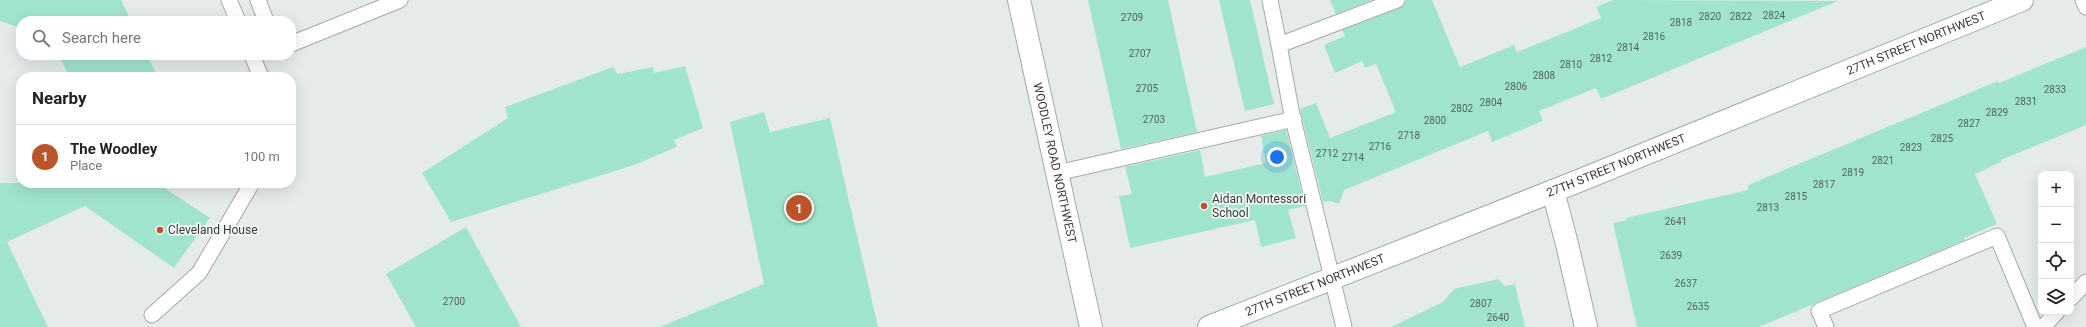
<!DOCTYPE html>
<html lang="en">
<head>
<meta charset="utf-8">
<style>
  :root { --surface:#fff; --page:#f2f2f2; --text:#222; --muted:#767676; --line:#e0e0e0; --accent:#bb532d }
  body { margin:0; font-family:Roboto,sans-serif; background:var(--page); color:var(--text) }
  .controls { position:absolute; right:12px; bottom:12px; display:grid; overflow:hidden; border-radius:8px; box-shadow:0 4px 16px #0002 }
  .controls button { width:36px; height:36px; display:grid; place-items:center; padding:0; border:0; border-bottom:1px solid var(--line); background:var(--surface); color:var(--text); font:20px sans-serif }
  .you { position:absolute; left:1277px; top:157px; width:14px; height:14px; margin:-10px; border:3px solid #fff; border-radius:50%; background:#1a73e8; box-shadow:0 0 0 6px #1a73e833 }
  .badge { display:grid; place-items:center; width:26px; height:26px; border-radius:50%; background:var(--accent); color:#fff; font-size:13px; font-weight:700 }
  .pin { position:absolute; translate:-50% -50%; border:2px solid #fff; box-shadow:0 1px 4px #0006 }
  .list { margin:0; padding:0; list-style:none }
  h2 { display:flex; justify-content:space-between; align-items:center; height:52px; margin:0; padding:0 16px; font-size:17px }
  h2 small { font-size:13px; font-weight:400; color:var(--muted) }
  .list li { display:grid; grid-template-columns:26px 1fr auto; gap:12px; align-items:center; box-sizing:border-box; height:64px; padding:0 16px; border-top:1px solid var(--line) }
  .list b { display:block; font-size:15px; white-space:nowrap }
  .list p { margin:0; font-size:13px; white-space:nowrap; color:var(--muted) }
  .list em { font-size:13px; font-style:normal; color:var(--muted) }
  .icon { flex:none; width:22px; height:22px; fill:none; stroke:currentColor; stroke-width:2; stroke-linecap:round; stroke-linejoin:round }
  .map { position:relative; flex:none; width:2086px; height:327px; overflow:hidden }
  .search { position:absolute; background:var(--surface); box-shadow:0 4px 16px #0002; left:16px; top:16px; width:280px; height:44px; display:flex; align-items:center; gap:10px; box-sizing:border-box; padding:0 14px; border-radius:16px; color:var(--muted); font-size:15px }
  .panel { position:absolute; background:var(--surface); box-shadow:0 4px 16px #0002; left:16px; top:72px; width:280px; height:116px; border-radius:16px }
  .map>svg:first-child { display:block }
  .building { fill:#a1e4ce }
  .lines { fill:none; stroke-linecap:round; stroke-linejoin:round }
  .lane-casing { stroke:#a3a9a7; stroke-width:17 }
  .street-casing { stroke:#a3a9a7; stroke-width:24 }
  .lane { stroke:#fff; stroke-width:15 }
  .street { stroke:#fff; stroke-width:22 }
  .poi-dot { fill:#bb532d; stroke:#f2f9f6; stroke-width:1.5 }
  .labels { text-anchor:middle; stroke-width:3.5; stroke-linejoin:round; paint-order:stroke }
  .number-label { font-size:10px; fill:#52645e }
  .street-label { font-size:12px; fill:#373938; stroke:#f2f9f6 }
  .poi-label { font-size:12px; fill:#373938; stroke:#f2f9f6; text-anchor:start }
</style>
</head>
<body>
<div class="map">
<svg width="2086" height="327" viewBox="0 0 2086 327">
  <rect width="100%" height="100%" fill="#e5ebe9"/>
  <g class="building">
    <path d="M0 0H121L131 21H21V28L0 21Z"/>
    <path d="M1088 0H1168L1197 132 1121 149Z"/>
    <path d="M1219 0H1250L1274 104 1245 111Z"/>
    <path d="M1330 0H1372L1336 14Z"/>
    <path d="M1406 0H1432L1460 67 1514 45 1517 52 1601 18 1596 7 1613 0 1838 1 1601 99 1596 88 1539 111 1543 121 1492 142 1488 131 1344 190 1339 204 1330 201 1323 202 1300 109 1316 103 1330 138 1396 112 1376 64 1365 68 1362 61 1335 73 1324 45 1345 36 1342 30 1400 8 1404 5Z"/>
    <path d="M2086 47V125L2001 160V162L1975 174 1997 224 1964 238 1965 240 1759 327H1637L1613 223 1627 220 1626 218 1748 190V185L1998 81 1999 83Z"/>
    <path d="M59 55H147L158 77H69Z"/>
    <path d="M685 66 703 128 674 140 677 147 634 165 451 222 422 173 508 118 505 107 613 67 618 74 653 67 654 73Z"/>
    <path d="M764 112 770 132 830 118 878 327H660L764 284 730 122Z"/>
    <path d="M1286 130 1305 206 1288 210 1296 238 1261 247 1255 220 1130 248 1119 196 1132 194 1125 167 1200 150 1205 177 1266 163 1261 136Z"/>
    <path d="M0 183H157L210 218 174 268 85 206 7 242 48 327H0Z"/>
    <path d="M466 227 521 327H416L386 274Z"/>
    <path d="M1498 279 1505 286 1515 284 1525 327H1391L1443 302 1454 289Z"/>
  </g>
  <g class="lines">
    <defs>
      <g id="lane">
        <path d="M229 0 238 21"/>
        <path d="M258 0 266 21"/>
        <path d="M1270 0 1279 45"/>
        <path d="M2083 0 2086 7"/>
        <path d="M291 44 400 0"/>
        <path d="M252 55 261 77"/>
        <path d="M1057 173 1294 119"/>
        <path d="M2071 298 2086 282"/>
        <path d="M152 315 199 273 252 183"/>
        <path d="M1344 327 1292 115 1279 45 1397 0"/>
        <path d="M1826 327 1819 311 1997 236 2035 327"/>
        <path d="M2043 327 2057 312"/>
      </g>
      <g id="street">
        <path id="s1" d="M1019 0 1091 327"/>
        <path d="M1553 191 1567 244 1586 327"/>
        <path id="s2" d="M1209 327 1581 180 2022 0"/>
      </g>
    </defs>
    <use href="#lane" class="lane-casing"/>
    <use href="#street" class="street-casing"/>
    <use href="#lane" class="lane"/>
    <use href="#street" class="street"/>
  </g>
  <g class="poi-dot">
    <circle cx="1204" cy="206" r="4"/>
    <circle cx="160" cy="230" r="4"/>
  </g>
  <g class="labels">
    <g class="number-label">
      <text x="1774" y="19">2824</text>
      <text x="1710" y="20">2820</text>
      <text x="1741" y="20">2822</text>
      <text x="1132" y="21">2709</text>
      <text x="1681" y="26">2818</text>
      <text x="1654" y="40">2816</text>
      <text x="1628" y="51">2814</text>
      <text x="1140" y="57">2707</text>
      <text x="1601" y="62">2812</text>
      <text x="1571" y="68">2810</text>
      <text x="1544" y="79">2808</text>
      <text x="1516" y="90">2806</text>
      <text x="1147" y="92">2705</text>
      <text x="2055" y="93">2833</text>
      <text x="2026" y="105">2831</text>
      <text x="1491" y="106">2804</text>
      <text x="1462" y="112">2802</text>
      <text x="1997" y="116">2829</text>
      <text x="1154" y="123">2703</text>
      <text x="1435" y="124">2800</text>
      <text x="1969" y="127">2827</text>
      <text x="1409" y="139">2718</text>
      <text x="1942" y="142">2825</text>
      <text x="1380" y="150">2716</text>
      <text x="1911" y="151">2823</text>
      <text x="1327" y="157">2712</text>
      <text x="1353" y="161">2714</text>
      <text x="1883" y="164">2821</text>
      <text x="1853" y="176">2819</text>
      <text x="1824" y="188">2817</text>
      <text x="1796" y="200">2815</text>
      <text x="1768" y="211">2813</text>
      <text x="1676" y="225">2641</text>
      <text x="1671" y="259">2639</text>
      <text x="1686" y="287">2637</text>
      <text x="454" y="305">2700</text>
      <text x="1481" y="307">2807</text>
      <text x="1698" y="310">2635</text>
      <text x="1498" y="321">2640</text>
    </g>
    <g class="street-label">
      <text dy="4" stroke="none"><textPath href="#s2" startOffset="762">27TH STREET NORTHWEST</textPath></text>
      <text dy="4" stroke="none"><textPath href="#s1" startOffset="167">WOODLEY ROAD NORTHWEST</textPath></text>
      <text dy="4" stroke="none"><textPath href="#s2" startOffset="438">27TH STREET NORTHWEST</textPath></text>
      <text dy="4" stroke="none"><textPath href="#s2" startOffset="114">27TH STREET NORTHWEST</textPath></text>
    </g>
    <g class="poi-label">
      <text x="1212" y="203">Aidan Montessori<tspan x="1212" dy="14">School</tspan></text>
      <text x="168" y="234">Cleveland House</text>
    </g>
  </g>
</svg>
<div class="controls">
<button>+</button>
<button>−</button>
<button><svg class="icon" aria-label="locate" viewBox="0 0 24 24"><circle cx="12" cy="12" r="6"/><path d="M12 2v4M12 18v4M2 12h4M18 12h4"/></svg></button>
<button><svg class="icon" aria-label="layers" viewBox="0 0 24 24"><path d="M12 4l9 5-9 5-9-5zM3 14l9 5 9-5"/></svg></button>
</div>
<div class="you"></div>
<div class="pin badge" style="left:799px;top:208px">1</div>
<div class="search"><svg class="icon" aria-label="search" viewBox="0 0 24 24"><circle cx="10" cy="10" r="6"/><path d="M15 15l6 6"/></svg>Search here</div>
<section class="panel">
<h2>Nearby<small></small></h2>
<ul class="list">
<li><span class="badge">1</span><div><b>The Woodley</b><p>Place</p></div><em>100 m</em></li>
</ul>
</section>
</div>
</body>
</html>
